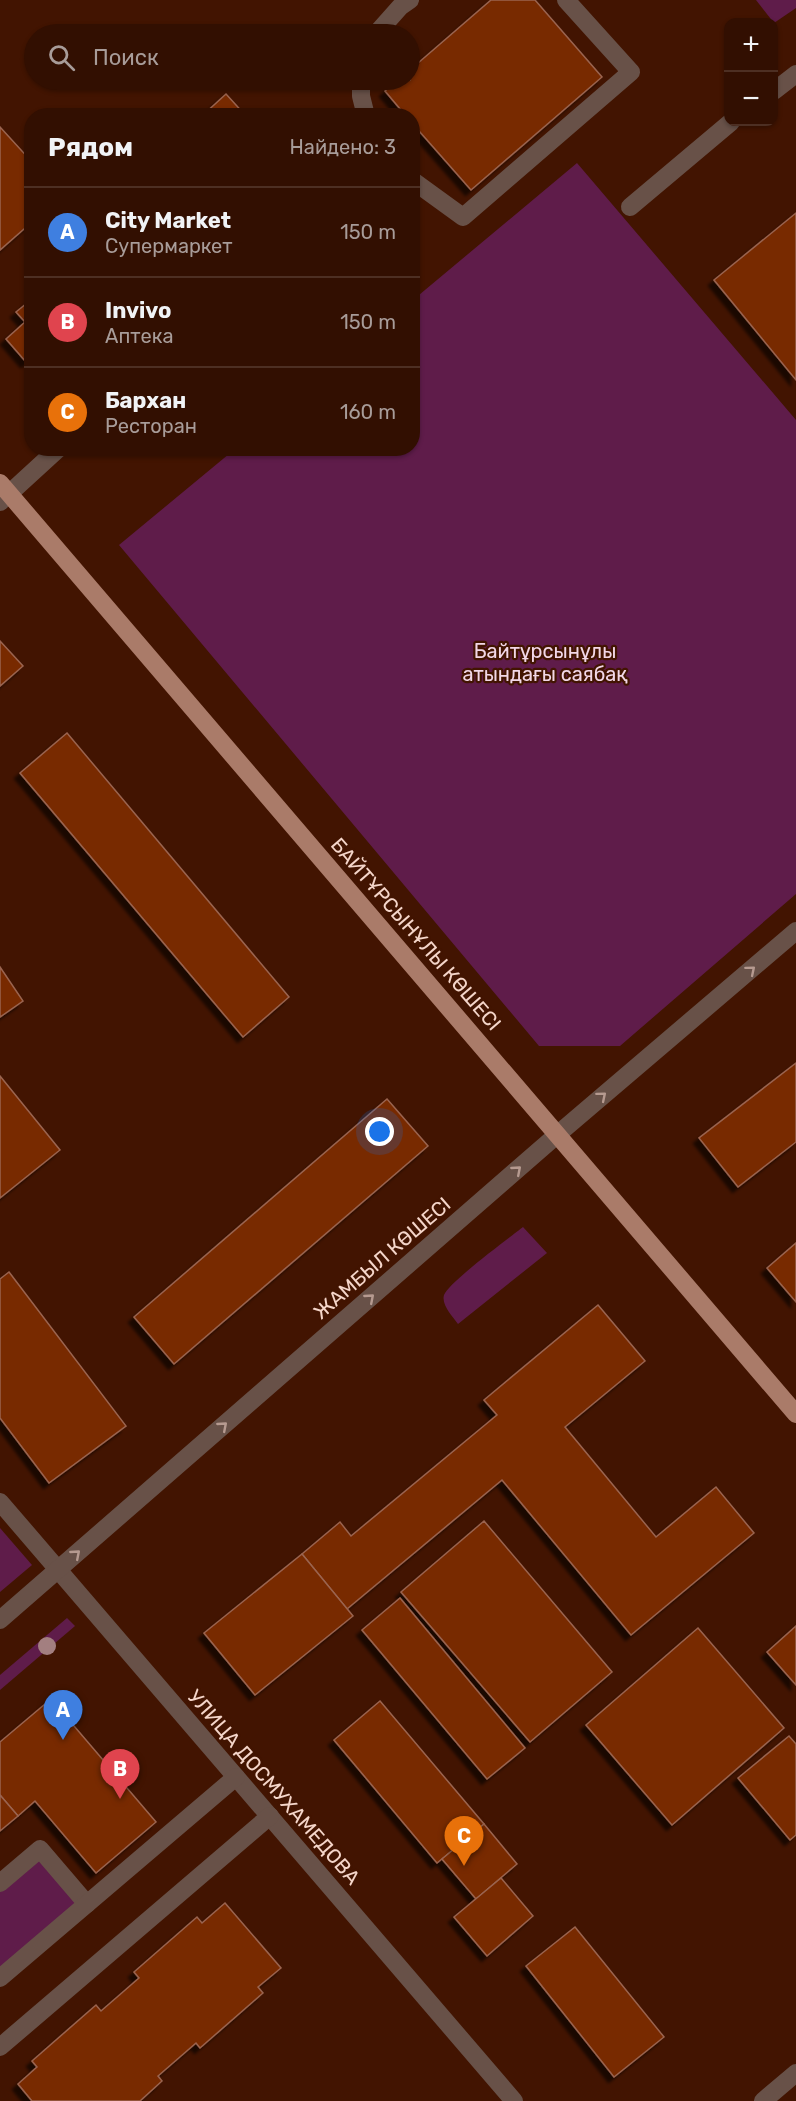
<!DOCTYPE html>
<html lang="ru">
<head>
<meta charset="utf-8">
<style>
  :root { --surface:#320f01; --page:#3a180b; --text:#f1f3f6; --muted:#a89c99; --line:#4d2f23; --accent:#2563eb }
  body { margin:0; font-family:Rubik,sans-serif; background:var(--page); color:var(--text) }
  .controls { position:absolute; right:18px; top:18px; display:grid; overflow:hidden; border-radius:12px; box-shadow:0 2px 4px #0004 }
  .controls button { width:54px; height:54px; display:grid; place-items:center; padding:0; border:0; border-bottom:2px solid var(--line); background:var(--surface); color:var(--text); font:30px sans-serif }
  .you { position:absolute; left:380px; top:1132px; width:21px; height:21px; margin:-15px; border:4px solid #fff; border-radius:50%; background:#1a73e8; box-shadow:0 0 0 9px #1a73e833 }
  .badge { display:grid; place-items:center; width:39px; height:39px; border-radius:50%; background:var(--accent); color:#fff; font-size:20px; font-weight:700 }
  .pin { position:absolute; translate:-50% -50px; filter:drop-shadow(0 2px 3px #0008) }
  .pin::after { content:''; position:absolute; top:32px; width:21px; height:18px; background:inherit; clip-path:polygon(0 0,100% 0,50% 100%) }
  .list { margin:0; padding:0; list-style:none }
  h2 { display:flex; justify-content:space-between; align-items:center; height:78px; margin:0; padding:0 24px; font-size:26px }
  h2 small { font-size:20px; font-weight:400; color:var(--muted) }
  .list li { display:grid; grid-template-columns:39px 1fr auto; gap:18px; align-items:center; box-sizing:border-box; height:90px; padding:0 24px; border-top:2px solid var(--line) }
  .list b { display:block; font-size:22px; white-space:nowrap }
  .list p { margin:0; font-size:20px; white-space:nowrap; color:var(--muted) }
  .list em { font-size:20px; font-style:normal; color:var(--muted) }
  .icon { flex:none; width:33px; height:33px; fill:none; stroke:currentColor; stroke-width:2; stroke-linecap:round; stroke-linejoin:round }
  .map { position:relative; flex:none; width:796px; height:2101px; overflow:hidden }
  .search { position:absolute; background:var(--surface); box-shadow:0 2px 4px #0004; left:24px; top:24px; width:396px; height:66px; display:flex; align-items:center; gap:15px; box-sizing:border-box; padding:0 21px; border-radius:33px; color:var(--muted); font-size:22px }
  .panel { position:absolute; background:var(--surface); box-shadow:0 2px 4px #0004; left:24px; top:108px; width:396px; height:348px; border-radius:24px }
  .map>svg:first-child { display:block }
  .green { fill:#5f1c4a }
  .building { fill:#782900; stroke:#9a644f; stroke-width:1.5; filter:url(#shadow) }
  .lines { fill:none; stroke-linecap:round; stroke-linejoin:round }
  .minor { stroke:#685148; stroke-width:18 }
  .major { stroke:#aa7b69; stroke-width:18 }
  .tree { fill:#a37f80 }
  .oneway { stroke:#b69a90 }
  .labels { text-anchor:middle; stroke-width:4.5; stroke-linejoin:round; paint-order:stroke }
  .park-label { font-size:20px; fill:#f2d7e7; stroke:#421401 }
  .street-label { font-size:20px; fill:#f5d6ca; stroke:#421401 }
</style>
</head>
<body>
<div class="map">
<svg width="796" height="2101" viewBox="0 0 796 2101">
  <defs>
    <filter id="shadow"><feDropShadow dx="-5.5" dy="5.5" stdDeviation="1.5" flood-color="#0009"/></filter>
  </defs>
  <rect width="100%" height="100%" fill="#421401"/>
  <g class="green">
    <path d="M756 0H796V8L774 23Z"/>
    <path d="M577 163 796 420V894L620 1046H539L119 545 235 449 412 448 413 300Z"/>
    <path d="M523 1227 547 1253 458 1324C453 1317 441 1305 444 1295 449 1282 509 1238 523 1227Z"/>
    <path d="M0 1528 32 1565 0 1592Z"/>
    <path d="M67 1618 75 1626 0 1690V1675Z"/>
    <path d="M40 1849 87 1904 0 1978V1883Z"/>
  </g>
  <g class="building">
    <path d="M491 0H535L602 77 471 190 412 123V116H406L385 91 399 80H410V70Z"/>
    <path d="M226 94 246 116H202Z"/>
    <path d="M0 127 32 162V222L0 250Z"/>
    <path d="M796 213V380L714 280Z"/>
    <path d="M32 299V358L26 362 6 339 25 322 16 312Z"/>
    <path d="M0 641 23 666 0 686Z"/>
    <path d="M67 733 289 997 243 1037 20 773Z"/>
    <path d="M0 967 23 1001 0 1017Z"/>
    <path d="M796 1063V1142L738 1187 699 1138Z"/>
    <path d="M0 1076 60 1150 0 1198Z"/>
    <path d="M387 1099 428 1146 174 1364 134 1317Z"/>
    <path d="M796 1243V1302L767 1268Z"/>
    <path d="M9 1272 126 1426 49 1483 0 1418V1279Z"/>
    <path d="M598 1305 645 1361 565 1427 656 1537 716 1487 754 1533 631 1635 502 1480 347 1609 302 1554 340 1522 351 1536 497 1415 484 1400Z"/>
    <path d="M484 1521 612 1672 530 1742 401 1592Z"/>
    <path d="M302 1554 353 1616 255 1695 204 1633Z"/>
    <path d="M400 1598 525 1748 487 1779 362 1630Z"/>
    <path d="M796 1626V1685L767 1652Z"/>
    <path d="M698 1628 784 1728 672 1825 586 1725Z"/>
    <path d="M51 1699 156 1822 96 1873 35 1801 18 1816 0 1795V1742Z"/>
    <path d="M380 1701 484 1824 437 1863 334 1740Z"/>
    <path d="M789 1736 796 1744V1835L790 1840 738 1778Z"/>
    <path d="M0 1795 18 1816 0 1831Z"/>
    <path d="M484 1824 517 1864 476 1899 442 1859Z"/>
    <path d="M501 1878 533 1916 487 1956 454 1917Z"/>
    <path d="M225 1903 281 1968 258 1987 263 1993 200 2048 196 2043 158 2076 162 2081 140 2101H32L18 2084 37 2067 32 2061 96 2005 101 2011 139 1978 134 1972 197 1917 202 1923Z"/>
    <path d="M575 1927 664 2037 614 2077 526 1966Z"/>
  </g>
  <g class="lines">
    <g class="minor">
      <path d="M376 34 400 7 410 0"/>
      <path d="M361 80V96L366 116"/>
      <path d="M774 91 796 74"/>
      <path d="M412 180 463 217 631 72 566 0"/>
      <path d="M630 207 731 122"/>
      <path d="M0 502 59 448"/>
      <path d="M0 1502 514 2101"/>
      <path d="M0 1620 558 1134 796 931"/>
      <path d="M0 1883 40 1849 87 1904"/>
      <path d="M0 1978 236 1777"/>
      <path d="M0 2047 270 1816"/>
      <path d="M763 2101 796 2073"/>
    </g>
    <path class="major" d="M0 483 796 1414"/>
  </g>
  <circle class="tree" cx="47" cy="1646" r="9"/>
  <defs><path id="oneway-chevron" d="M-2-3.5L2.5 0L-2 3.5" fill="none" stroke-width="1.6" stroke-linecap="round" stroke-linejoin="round" transform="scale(1.5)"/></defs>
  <g class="oneway">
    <use href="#oneway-chevron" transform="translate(751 970) rotate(-40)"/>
    <use href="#oneway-chevron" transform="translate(602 1096) rotate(-40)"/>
    <use href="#oneway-chevron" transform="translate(517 1170) rotate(-41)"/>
    <use href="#oneway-chevron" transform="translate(370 1298) rotate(-41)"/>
    <use href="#oneway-chevron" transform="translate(223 1426) rotate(-41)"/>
    <use href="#oneway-chevron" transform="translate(76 1554) rotate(-41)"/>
  </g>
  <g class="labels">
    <g class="park-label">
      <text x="545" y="658">Байтұрсынұлы<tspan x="545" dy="23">атындағы саябақ</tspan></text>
    </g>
    <g class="street-label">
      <text transform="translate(416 934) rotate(49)" y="7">БАЙТҰРСЫНҰЛЫ КӨШЕСІ</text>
      <text transform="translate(382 1258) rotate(-41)" y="7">ЖАМБЫЛ КӨШЕСІ</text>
      <text transform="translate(274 1787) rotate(49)" y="7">УЛИЦА ДОСМУХАМЕДОВА</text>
    </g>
  </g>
</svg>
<div class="controls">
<button>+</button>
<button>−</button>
</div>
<div class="you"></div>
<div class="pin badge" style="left:63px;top:1740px;background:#3f7fe0">A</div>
<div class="pin badge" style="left:120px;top:1799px;background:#e0444e">B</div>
<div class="pin badge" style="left:464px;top:1866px;background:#e8710a">C</div>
<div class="search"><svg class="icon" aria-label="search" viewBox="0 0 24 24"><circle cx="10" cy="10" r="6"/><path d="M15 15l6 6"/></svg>Поиск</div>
<section class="panel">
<h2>Рядом<small>Найдено: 3</small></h2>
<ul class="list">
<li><span class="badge" style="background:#3f7fe0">A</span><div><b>City Market</b><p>Супермаркет</p></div><em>150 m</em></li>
<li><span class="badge" style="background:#e0444e">B</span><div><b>Invivo</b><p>Аптека</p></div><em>150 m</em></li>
<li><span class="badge" style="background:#e8710a">C</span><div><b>Бархан</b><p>Ресторан</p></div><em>160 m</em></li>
</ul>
</section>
</div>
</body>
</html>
